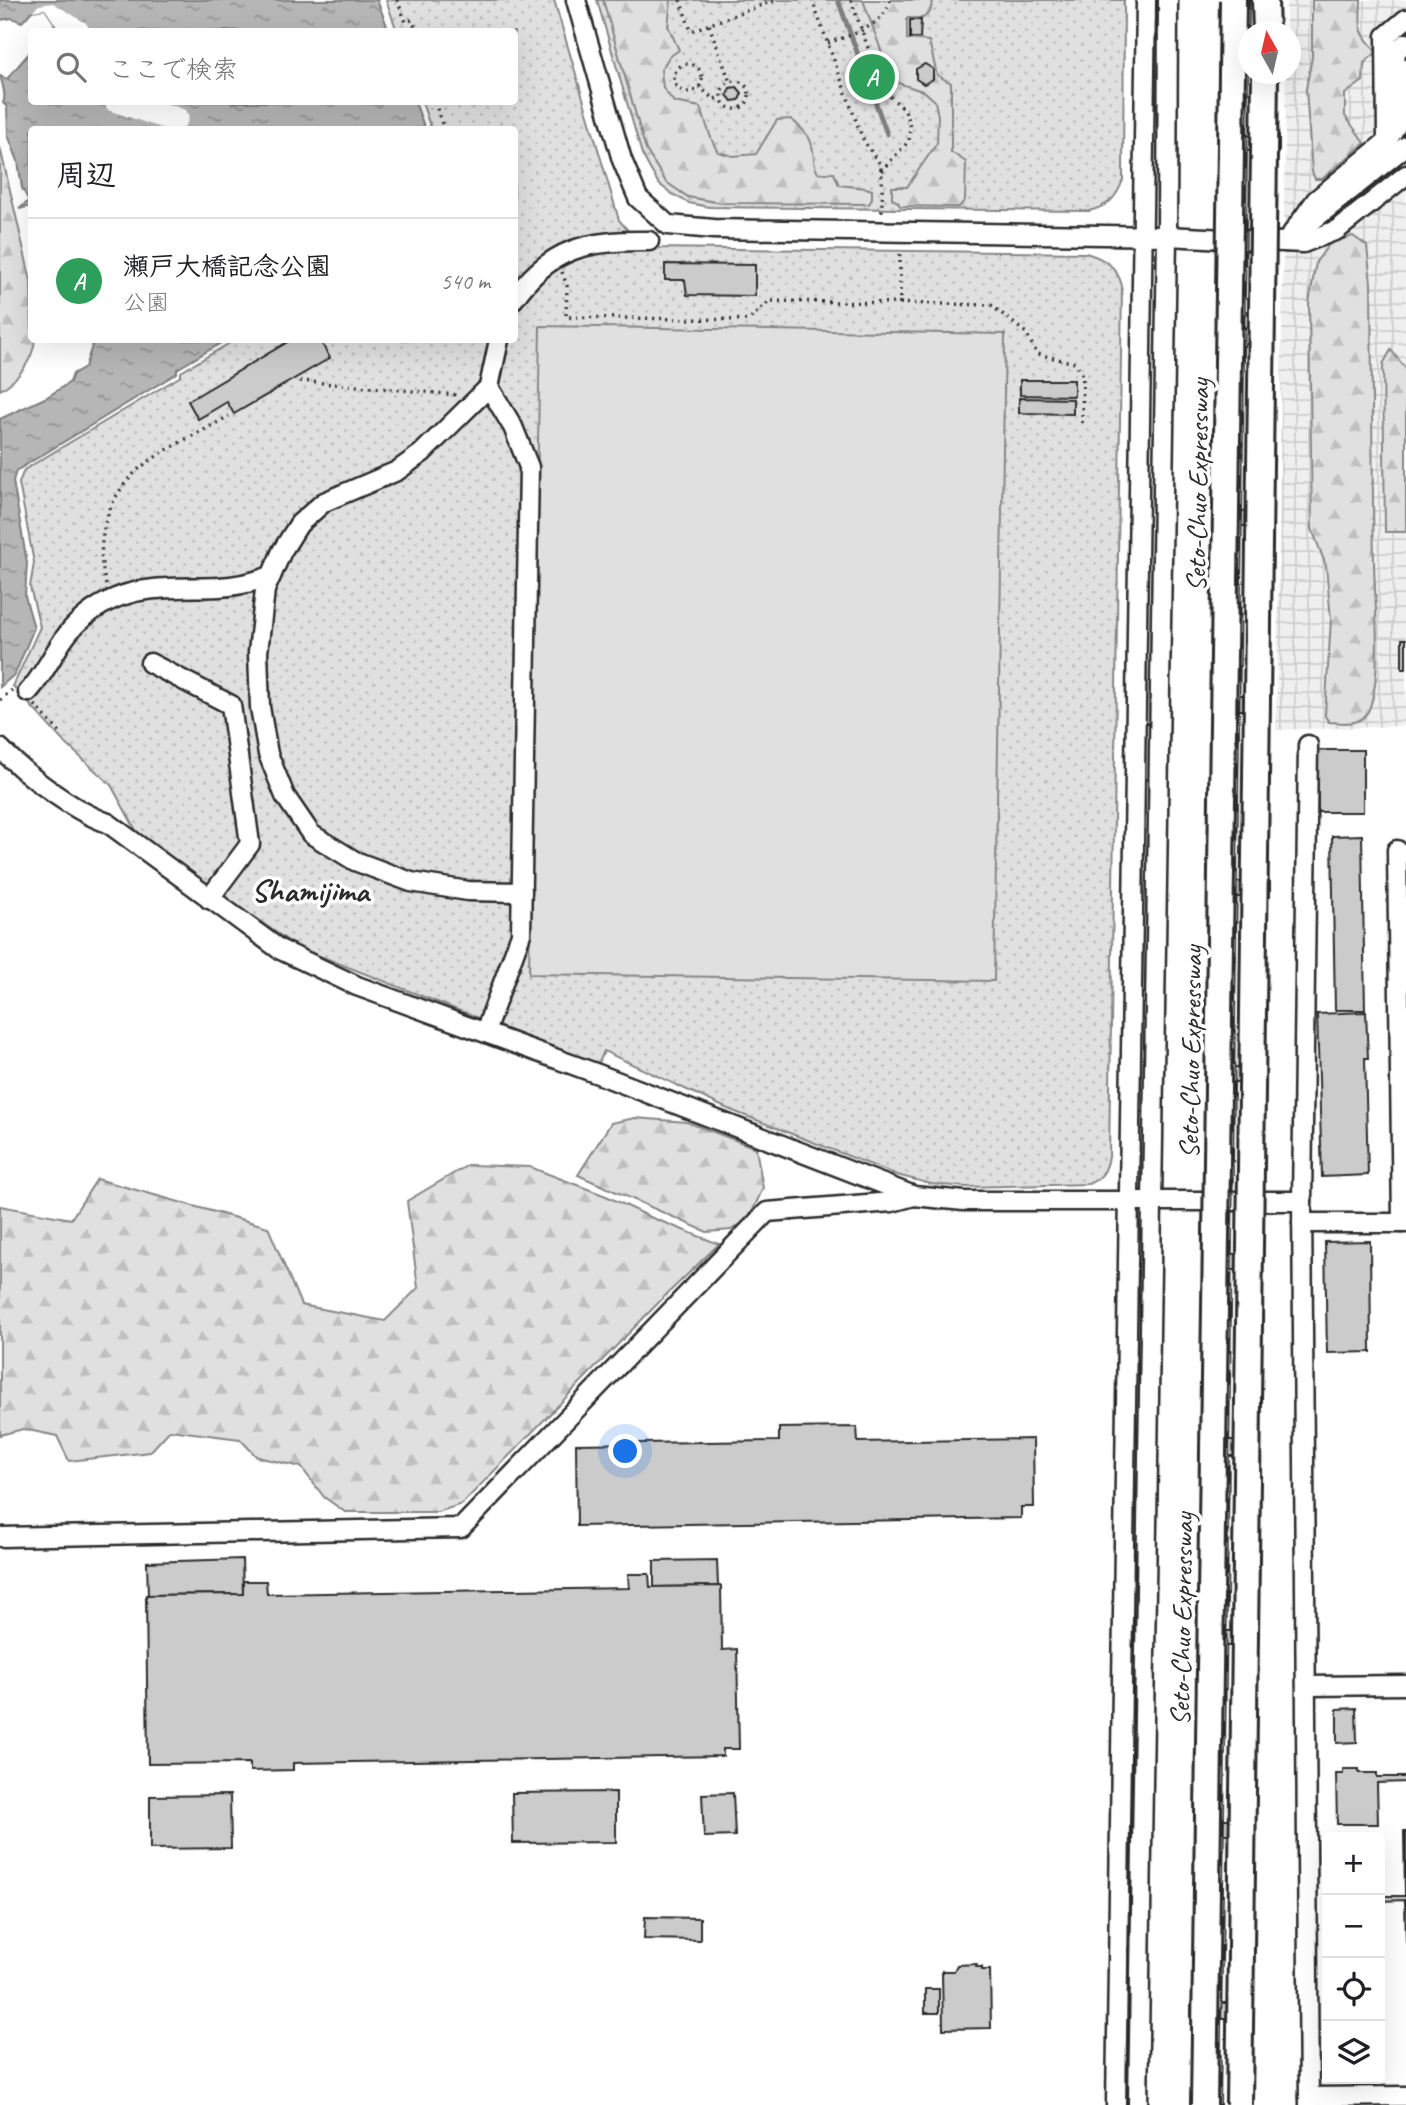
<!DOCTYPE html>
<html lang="ja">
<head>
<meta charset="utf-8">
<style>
  :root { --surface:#fff; --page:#f6f6f6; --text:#202124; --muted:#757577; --line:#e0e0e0; --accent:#2b2b2b }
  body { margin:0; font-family:Caveat,"Klee One",sans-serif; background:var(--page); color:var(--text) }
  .controls { position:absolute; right:21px; bottom:21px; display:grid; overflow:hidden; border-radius:7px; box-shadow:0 7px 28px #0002 }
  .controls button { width:63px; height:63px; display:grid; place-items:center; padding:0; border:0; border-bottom:2px solid var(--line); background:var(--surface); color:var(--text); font:35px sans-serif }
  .compass { position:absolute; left:1238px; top:21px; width:63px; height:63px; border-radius:50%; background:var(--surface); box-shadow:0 7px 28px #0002; rotate:352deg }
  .you { position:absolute; left:626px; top:1452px; width:24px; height:24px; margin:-18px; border:5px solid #fff; border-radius:50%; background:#1a73e8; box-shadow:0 0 0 10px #1a73e833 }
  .badge { display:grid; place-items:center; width:46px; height:46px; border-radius:50%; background:var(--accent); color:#fff; font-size:23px; font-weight:700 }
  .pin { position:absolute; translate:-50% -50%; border:4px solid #fff; box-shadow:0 2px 7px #0006 }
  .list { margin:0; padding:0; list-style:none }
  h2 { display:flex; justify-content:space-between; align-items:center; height:91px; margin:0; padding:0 28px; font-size:30px }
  h2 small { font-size:23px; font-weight:400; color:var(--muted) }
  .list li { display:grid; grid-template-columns:46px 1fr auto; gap:21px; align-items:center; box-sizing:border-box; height:126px; padding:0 28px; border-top:2px solid var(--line) }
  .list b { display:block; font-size:26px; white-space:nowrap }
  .list p { margin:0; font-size:23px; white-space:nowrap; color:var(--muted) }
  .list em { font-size:23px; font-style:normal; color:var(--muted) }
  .icon { flex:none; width:38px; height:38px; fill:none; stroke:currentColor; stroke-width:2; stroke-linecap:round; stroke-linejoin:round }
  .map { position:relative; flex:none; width:1406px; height:2105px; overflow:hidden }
  .search { position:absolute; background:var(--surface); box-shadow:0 7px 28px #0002; left:28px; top:28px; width:490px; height:77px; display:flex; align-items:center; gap:18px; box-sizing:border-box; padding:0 24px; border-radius:7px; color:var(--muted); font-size:26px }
  .panel { position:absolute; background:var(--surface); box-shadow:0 7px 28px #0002; left:28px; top:126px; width:490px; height:217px; border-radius:7px }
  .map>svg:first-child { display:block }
  .industrial { fill:url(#industrial-grid) }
  .grass { fill:url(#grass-dots); stroke:#868686; stroke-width:2 }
  .forest { fill:url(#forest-firs); stroke:#868686; stroke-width:2 }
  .pitch { fill:#e0e0e0; stroke:#868686; stroke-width:2 }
  .water { fill:url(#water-ripples); stroke:#7e7e7e; stroke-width:2 }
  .pier { fill:#fff }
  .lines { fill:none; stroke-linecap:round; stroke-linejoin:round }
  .stream { stroke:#7e7e7e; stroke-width:5 }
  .building { fill:#cbcbcb; stroke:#2b2b2b; stroke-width:2 }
  .minor-casing { stroke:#2b2b2b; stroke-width:23 }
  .highway-casing { stroke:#2b2b2b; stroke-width:30 }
  .path { stroke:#2b2b2b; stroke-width:3.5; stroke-dasharray:2 5; stroke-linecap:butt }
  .minor { stroke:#fff; stroke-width:18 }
  .highway { stroke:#fff; stroke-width:24 }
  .rail-casing { stroke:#2b2b2b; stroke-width:8 }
  .rail { stroke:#fff; stroke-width:5; stroke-dasharray:16; stroke-linecap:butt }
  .highway-bridge-casing { stroke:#2b2b2b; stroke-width:30; stroke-linecap:butt }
  .highway-bridge { stroke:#fff; stroke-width:24 }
  .labels { text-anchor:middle; stroke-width:7; stroke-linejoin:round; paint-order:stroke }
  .street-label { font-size:28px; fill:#2b2b2b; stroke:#fff }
  .quarter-label { font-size:32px; font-weight:bold; fill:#2b2b2b; stroke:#fff }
</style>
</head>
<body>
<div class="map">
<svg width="1406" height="2105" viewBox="0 0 1406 2105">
  <defs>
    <pattern id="industrial-grid" width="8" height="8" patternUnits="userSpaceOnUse" patternTransform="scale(1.75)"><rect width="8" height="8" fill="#efefef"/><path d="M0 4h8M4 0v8" fill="none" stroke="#cdcdcd"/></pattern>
    <pattern id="grass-dots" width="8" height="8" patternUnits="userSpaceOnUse" patternTransform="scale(1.75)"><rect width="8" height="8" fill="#e0e0e0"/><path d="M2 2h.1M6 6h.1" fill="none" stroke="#c0c0c0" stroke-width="1.8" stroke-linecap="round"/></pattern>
    <pattern id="forest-firs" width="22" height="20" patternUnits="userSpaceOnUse" patternTransform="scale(1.75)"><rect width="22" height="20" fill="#e0e0e0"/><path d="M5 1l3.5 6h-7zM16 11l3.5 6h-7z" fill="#c0c0c0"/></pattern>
    <pattern id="water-ripples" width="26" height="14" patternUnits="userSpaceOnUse" patternTransform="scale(1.75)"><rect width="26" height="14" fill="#b6b6b6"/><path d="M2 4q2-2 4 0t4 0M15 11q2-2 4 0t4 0" fill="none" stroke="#949494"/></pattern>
  </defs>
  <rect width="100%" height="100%" fill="#fff"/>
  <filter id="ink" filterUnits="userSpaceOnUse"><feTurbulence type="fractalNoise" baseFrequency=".0143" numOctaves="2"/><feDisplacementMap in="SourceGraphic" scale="14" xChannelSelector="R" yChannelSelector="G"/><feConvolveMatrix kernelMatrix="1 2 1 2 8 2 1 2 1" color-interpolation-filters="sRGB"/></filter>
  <g filter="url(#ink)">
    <path class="industrial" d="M1286 0H1406V726L1276 730 1286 74H1290V32L1286 31Z"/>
    <g class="grass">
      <path d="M386 0H554L619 220 630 233 651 248 1086 253C1105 259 1117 266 1122 286L1109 1157C1106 1172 1102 1178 1088 1184L966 1187 931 1184 897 1175 728 1109 604 1051 598 1065 297 947 197 878 137 832 111 785 62 740 13 686 40 627 30 587 34 563 19 483 24 470 181 376V372L235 340H514V130L431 129 422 102H514V32L397 31Z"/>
      <path d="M597 0H1124L1123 180C1116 199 1108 206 1089 211L709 207 689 203 672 194 659 184 650 169 642 154Z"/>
    </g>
    <g class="forest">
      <path d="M603 0H671L668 26 679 50 669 57 661 70 663 88 674 102 700 107C707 123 709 138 718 152L733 156 756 154 777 120 791 119C799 126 810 135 812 146 815 156 812 164 818 173H834L839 185 866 188 872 190V199L869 204 721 203 688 197 666 182 646 150Z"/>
      <path d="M863 0H933L930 12 923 18H907V39L929 41 937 75 951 83V152L966 162 965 200 959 207 900 206 898 202 892 199V187H907L937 143 938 116 935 101 925 92 892 81Z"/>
      <path d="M1312 0H1361C1361 11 1358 28 1365 37 1369 44 1373 45 1376 53L1364 63 1363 81 1345 94V116L1365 143 1322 179H1315L1312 172 1306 89 1312 57Z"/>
      <path d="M0 147 31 281 32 340H35C33 360 18 380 0 390Z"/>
      <path d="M1353 236 1367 246 1371 283C1372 375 1372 468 1374 560 1374 594 1384 685 1367 713 1359 726 1342 723 1329 722L1325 716 1331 619 1326 566 1312 529 1309 303 1316 262 1330 243Z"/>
      <path d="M1391 350 1406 369V532H1385L1383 364Z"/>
      <path d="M635 1118 687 1122 756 1148 763 1188 749 1219 731 1230 707 1232 578 1175 611 1123Z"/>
      <path d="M468 1165 530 1167 606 1196 650 1217 719 1244 665 1296 462 1504 438 1512H345L324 1497 301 1467 257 1457 240 1439 170 1430 150 1452 69 1461 57 1436 23 1429 0 1435V1206L71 1219 97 1179 268 1227 301 1305 385 1321 418 1288 407 1201Z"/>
    </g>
    <path class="pitch" d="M540 326 1005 334 994 981 529 974Z"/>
    <g class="water">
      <path d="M0 0H377L389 31H48L55 24 45 9 32 11 22 22 12 18 0 20Z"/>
      <path d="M31 51 32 102H415L425 129 32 130 31 206 19 209 29 201 22 188 18 161 8 135 7 107 3 103C7 95 2 83 0 76L7 79Z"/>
      <path d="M94 340H226L177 369V373L16 471 13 481 27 563 25 596 34 628 15 674 0 687V419L47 397 70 382 73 374 85 367Z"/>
    </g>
    <g class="pier">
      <path d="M53 3 86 23 91 31H60L45 9 32 11 39 5Z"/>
      <path d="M103 102H162L186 110 189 117 186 125 181 129H164L108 110Z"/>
    </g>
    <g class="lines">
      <path class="stream" d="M838 0 887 134"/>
    </g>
    <g class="building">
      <path d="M910 20H921L920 38H910Z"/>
      <path d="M925 64 933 69V79L924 84 916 79V69Z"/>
      <path d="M737 87 742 93 739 100 732 101 727 95 730 88Z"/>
      <path d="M1279 135V151H1221V136Z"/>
      <path d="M665 264 755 265V296L687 295 685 280H665Z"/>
      <rect x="1216" y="328" width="58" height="16"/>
      <path d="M291 340H330L322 344 330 358 234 414 227 402 198 419 188 401Z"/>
      <path d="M1020 380H1074V396L1020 395Z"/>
      <path d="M1019 398 1073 399V414L1019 413Z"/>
      <rect x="1212" y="511" width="58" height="15"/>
      <rect x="1402" y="639" width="4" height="30"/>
      <path d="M1210 695H1268V710H1211Z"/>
      <rect x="1318" y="750" width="45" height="62"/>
      <path d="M1362 835 1365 1010H1335L1332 836Z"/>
      <rect x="1212" y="882" width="58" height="15"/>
      <path d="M1366 1012 1368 1058H1365L1368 1175 1322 1177 1317 1014Z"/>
      <rect x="1206" y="1067" width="57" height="15"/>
      <path d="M1370 1241 1371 1352 1327 1353 1325 1242Z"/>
      <rect x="1203" y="1254" width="58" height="16"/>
      <path d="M857 1427 858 1442 1033 1439 1034 1507H1021V1518L577 1526 576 1444 779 1441V1428Z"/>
      <rect x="1202" y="1440" width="58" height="16"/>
      <path d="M242 1559 243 1594 148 1595 147 1562Z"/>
      <path d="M717 1560 718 1586 654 1587V1561Z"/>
      <path d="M628 1574H649L650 1587 721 1586 722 1650 737 1649 739 1749H723V1756L293 1763V1770L250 1771V1763L148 1764 146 1595 243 1594V1581H266L267 1594 629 1588Z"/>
      <rect x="1198" y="1631" width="58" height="15"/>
      <path d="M1356 1708 1357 1742 1337 1743V1709Z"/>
      <path d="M1343 1769H1359V1773H1377V1777H1406V1782L1377 1783 1378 1824H1337L1336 1774H1343Z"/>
      <path d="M616 1792V1842L513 1843 512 1793Z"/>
      <path d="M733 1793 735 1836 704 1837 702 1794Z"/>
      <path d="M230 1795 231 1848 150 1849V1796Z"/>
      <rect x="1195" y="1819" width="58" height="15"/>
      <path d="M1404 1831H1406V1943L1405 1900 1380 1901V1896H1405Z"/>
      <path d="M645 1917 700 1918V1940L644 1939Z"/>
      <path d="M977 1964 976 1967H982V1970H990L991 2028 943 2029 942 1971H954L957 1965Z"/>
      <rect x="925" y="1989" width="14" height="24"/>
      <rect x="1191" y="2003" width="58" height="16"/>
    </g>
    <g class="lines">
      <defs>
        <g id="minor">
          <path d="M576 0 622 160 638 198 668 225 714 229 1167 236 1303 243 1337 230 1406 175"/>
          <path d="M1394 71 1396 51 1406 43"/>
          <path d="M1393 117 1406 69"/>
          <path d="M1387 141 1386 36 1406 19"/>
          <path d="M1302 229 1406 146"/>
          <path d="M1286 242 1316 200 1387 141 1406 110"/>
          <path d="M514 299C550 247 590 240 649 241"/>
          <path d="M489 387 422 453 397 471 324 502 299 524 282 551 265 590 258 652 260 707 268 754 285 796 311 834 355 861 411 882 468 891 522 892"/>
          <path d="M150 663 231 705 250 844 209 899"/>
          <path d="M28 692C49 670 58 638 82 619 125 582 166 589 219 587 237 586 254 582 271 576"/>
          <path d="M1308 745 1302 1201 1309 2105"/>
          <path d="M0 748C26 775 73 811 108 823L279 949 357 986 598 1074 914 1196 964 1201H1302"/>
          <path d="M1397 850 1402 1223"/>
          <path d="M485 1032 521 934 529 467 513 427 489 387 499 340"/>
          <path d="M1302 1223H1406"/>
          <path d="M0 1537 461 1528 767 1212 892 1202 914 1196"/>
          <path d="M1307 1686 1406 1685"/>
          <path d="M1309 2097 1406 2096"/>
          <path d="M1116 2105 1146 0"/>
          <path d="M1138 2105 1167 236 1168 0"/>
        </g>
        <path id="highway" d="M1265 0 1266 32"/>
      </defs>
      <use href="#minor" class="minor-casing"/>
      <use href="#highway" class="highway-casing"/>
      <g class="path">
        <path d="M397 0 406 22 412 20 417 32"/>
        <path d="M680 0 691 31 776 0"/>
        <path d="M812 0 862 137C867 146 872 153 878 161 885 171 881 202 882 214"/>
        <path d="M851 0 883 90 905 110 910 127 909 141 881 171"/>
        <path d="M709 25 730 82"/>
        <path d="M828 43C850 35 884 27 890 0"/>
        <circle cx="688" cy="78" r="14"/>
        <circle cx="735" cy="95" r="14"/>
        <path d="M699 86 713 99 720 98"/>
        <path d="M435 102 444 130"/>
        <path d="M562 272 567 286 566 317 748 320 770 301 900 303V249"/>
        <path d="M900 303 991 305 1026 333 1037 354 1075 363 1083 375 1082 423"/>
        <path d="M300 381 458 395"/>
        <path d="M106 585C94 543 106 497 140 468 162 450 203 431 229 416"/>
        <path d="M0 700 12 690"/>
        <path d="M35 705 62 735"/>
      </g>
      <use href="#minor" class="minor"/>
      <use href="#highway" class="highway"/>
      <defs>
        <path id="rail" d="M1217 2105 1246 0"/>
      </defs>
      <use href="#rail" class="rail-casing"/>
      <use href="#rail" class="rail"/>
      <defs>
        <g id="highway-bridge">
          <path d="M1204 2105 1233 0"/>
          <path d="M1239 2105 1265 74"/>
        </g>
      </defs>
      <use href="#highway-bridge" class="highway-bridge-casing"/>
      <use href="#highway-bridge" class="highway-bridge"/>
    </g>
  </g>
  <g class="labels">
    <g class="street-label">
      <text transform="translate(1197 485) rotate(-89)" y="10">Seto-Chuo Expressway</text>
      <text transform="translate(1190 1052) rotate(-89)" y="10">Seto-Chuo Expressway</text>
      <text transform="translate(1181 1619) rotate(-89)" y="10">Seto-Chuo Expressway</text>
    </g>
    <g class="quarter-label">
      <text x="310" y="901">Shamijima</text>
    </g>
  </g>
</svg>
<div class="controls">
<button>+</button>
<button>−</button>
<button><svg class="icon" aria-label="locate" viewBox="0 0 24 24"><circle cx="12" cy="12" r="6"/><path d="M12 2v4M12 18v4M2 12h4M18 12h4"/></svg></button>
<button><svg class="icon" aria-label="layers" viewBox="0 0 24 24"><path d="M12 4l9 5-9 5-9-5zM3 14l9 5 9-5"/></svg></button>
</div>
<svg class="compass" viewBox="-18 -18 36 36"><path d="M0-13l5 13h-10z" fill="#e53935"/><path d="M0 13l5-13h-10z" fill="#757577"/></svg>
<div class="you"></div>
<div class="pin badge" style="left:872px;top:77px;background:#2e9e5b">A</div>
<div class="search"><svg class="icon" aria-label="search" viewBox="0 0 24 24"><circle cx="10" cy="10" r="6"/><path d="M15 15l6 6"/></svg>ここで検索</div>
<section class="panel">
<h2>周辺<small></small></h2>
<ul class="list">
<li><span class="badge" style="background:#2e9e5b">A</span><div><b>瀬戸大橋記念公園</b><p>公園</p></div><em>540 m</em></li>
</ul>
</section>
</div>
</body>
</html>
